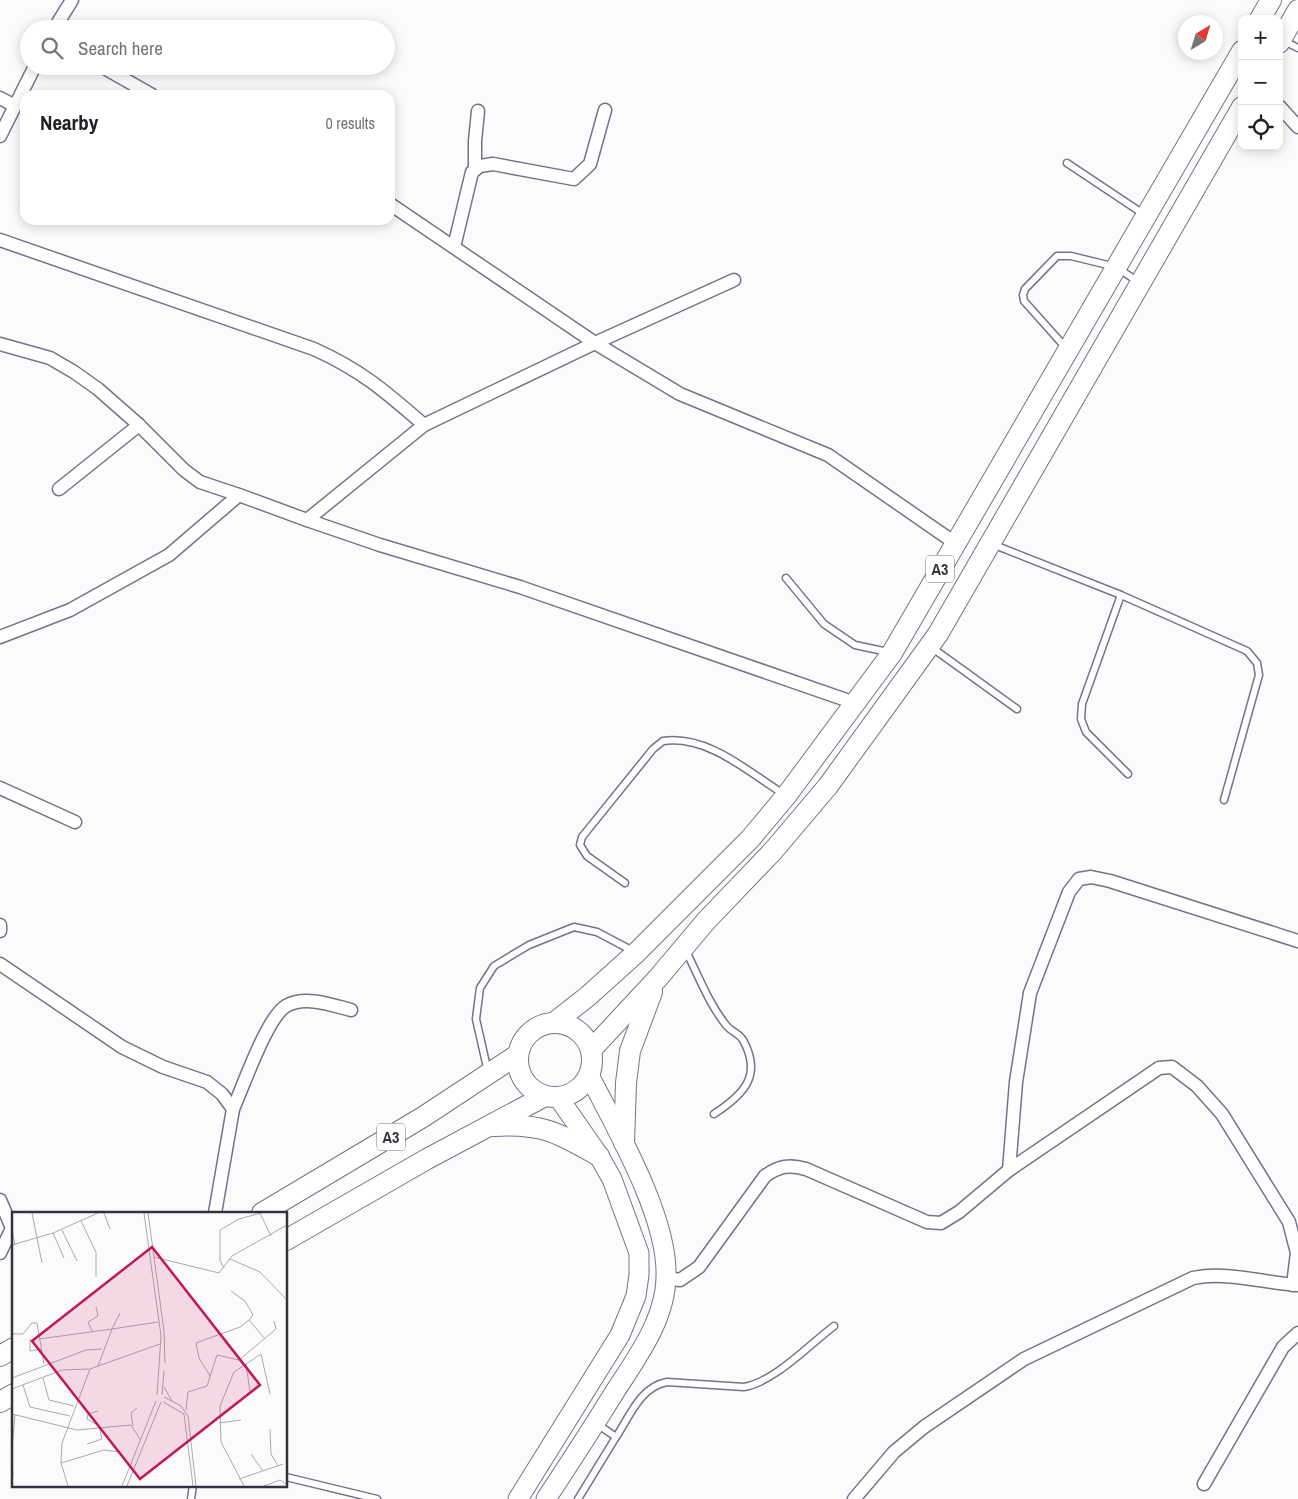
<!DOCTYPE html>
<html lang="en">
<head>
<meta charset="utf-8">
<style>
  :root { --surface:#fff; --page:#f2f2f2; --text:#202124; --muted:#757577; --line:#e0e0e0 }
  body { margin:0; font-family:"Archivo Narrow",sans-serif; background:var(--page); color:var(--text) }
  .controls { position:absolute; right:15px; top:15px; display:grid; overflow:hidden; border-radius:10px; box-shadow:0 2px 12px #0003 }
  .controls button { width:45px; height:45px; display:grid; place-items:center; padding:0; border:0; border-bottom:1px solid var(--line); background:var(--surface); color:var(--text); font:25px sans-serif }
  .compass { position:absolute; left:1178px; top:15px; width:45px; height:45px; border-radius:50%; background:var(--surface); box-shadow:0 2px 12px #0003; rotate:38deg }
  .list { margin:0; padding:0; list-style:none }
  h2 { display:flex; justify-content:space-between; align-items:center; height:65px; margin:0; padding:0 20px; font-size:21px }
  h2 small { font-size:16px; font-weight:400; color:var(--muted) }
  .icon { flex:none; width:28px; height:28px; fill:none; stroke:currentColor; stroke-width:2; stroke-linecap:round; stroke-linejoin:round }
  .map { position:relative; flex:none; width:1298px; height:1499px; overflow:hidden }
  .search { position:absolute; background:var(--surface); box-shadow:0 2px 12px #0003; left:20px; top:20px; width:375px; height:55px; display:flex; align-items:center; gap:12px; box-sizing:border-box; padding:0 18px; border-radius:28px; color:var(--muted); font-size:19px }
  .panel { position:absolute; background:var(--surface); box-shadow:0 2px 12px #0003; left:20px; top:90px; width:375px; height:135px; border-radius:15px }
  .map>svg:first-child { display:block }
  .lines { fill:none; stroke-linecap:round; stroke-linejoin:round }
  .service-casing { stroke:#77718b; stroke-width:9 }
  .minor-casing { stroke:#77718b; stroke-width:15 }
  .primary-casing { stroke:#77718b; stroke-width:21 }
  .trunk-casing { stroke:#77718b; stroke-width:22 }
  .service { stroke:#fff; stroke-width:6 }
  .minor { stroke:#fff; stroke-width:12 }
  .primary { stroke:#fff; stroke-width:19 }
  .trunk { stroke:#fff; stroke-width:20 }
  .labels { text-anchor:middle; stroke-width:4; stroke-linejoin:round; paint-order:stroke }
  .shield { fill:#fff; stroke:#717077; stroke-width:1 }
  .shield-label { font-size:16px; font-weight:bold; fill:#34323d }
  .inset-road { fill:none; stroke:#ababaf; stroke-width:1 }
  .view { fill:#c2185b; fill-opacity:0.15; stroke:#c2185b; stroke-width:2.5 }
  .inset-edge { fill:none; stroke:#34323d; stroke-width:2.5 }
</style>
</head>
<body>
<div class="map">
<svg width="1298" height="1499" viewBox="0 0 1298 1499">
  <rect width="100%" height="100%" fill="#fbfbfb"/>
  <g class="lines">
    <defs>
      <g id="service">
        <path d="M1282 40 1298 48"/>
        <path d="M1067 163 1145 215"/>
        <path d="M1066 348 1024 301 1023 295 1025 289 1057 256H1071L1116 267 1137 281"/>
        <path d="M992 544 1121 595 1247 651 1257 663 1259 675 1224 800"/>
        <path d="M786 578 824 624 855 645 888 652"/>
        <path d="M1121 595 1082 704 1081 719 1086 732 1128 774"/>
        <path d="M931 647 1017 709"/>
        <path d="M625 883 587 856 580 845 582 837 653 749 663 741C709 735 748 772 785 795"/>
        <path d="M686 951C698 975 709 1004 726 1025 730 1031 739 1033 743 1040 763 1076 743 1095 714 1114"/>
        <path d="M488 1072 476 1019 480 988 494 966 529 945 574 927 597 932 633 951"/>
        <path d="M616 1437C630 1416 640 1387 667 1382L744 1387C774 1382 809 1345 834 1326"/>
        <path d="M286 1477 377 1499"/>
        <path d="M191 1499 193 1485"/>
        <path d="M578 1499 616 1437 597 1424"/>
      </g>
      <g id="minor">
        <path d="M54 29 72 0"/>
        <path d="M101 66 152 95"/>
        <path d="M0 98 15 106"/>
        <path d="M1279 106 1298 127"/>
        <path d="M0 136 35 66"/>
        <path d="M475 170V141L478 111"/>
        <path d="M390 204 595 343 734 280"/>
        <path d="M0 240 314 349C361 370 386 392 424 425"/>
        <path d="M454 247 472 172 480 166 493 164 574 179 590 164 605 110"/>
        <path d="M0 344 50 358 74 372 98 389 139 425 184 470 200 482 239 495"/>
        <path d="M59 489 139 425"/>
        <path d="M307 520 380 545 520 587 855 703"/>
        <path d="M0 637 70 610 169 555 239 495 307 520 424 425 595 343 680 394 828 455 955 543"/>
        <path d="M0 788 75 822"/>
        <path d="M0 925V931"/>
        <path d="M0 964 122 1047 163 1067 207 1082 222 1094 233 1109 215 1213"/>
        <path d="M233 1109C243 1087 267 1017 286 1006 305 995 332 1005 351 1010"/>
        <path d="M1009 1170 1016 1082 1030 993 1069 892 1079 879 1091 877 1110 881 1298 941"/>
        <path d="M0 1200 12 1228 0 1253"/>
        <path d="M667 1278 680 1280 699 1267 765 1176C779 1166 789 1164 806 1169L927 1222 941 1223 959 1212 1009 1170 1159 1068 1172 1067 1197 1086 1222 1114 1289 1222 1297 1253 1293 1285"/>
        <path d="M1204 1484 1283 1347 1298 1333"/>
        <path d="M854 1499 894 1452 924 1427 1024 1359 1193 1278C1227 1271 1264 1283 1298 1285"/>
      </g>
      <g id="primary">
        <path d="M518 1499 620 1335 636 1296 639 1275V1253L612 1179 599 1156 558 1097"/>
        <path d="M546 1499C569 1464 592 1429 614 1393 636 1359 666 1319 666 1276 668 1217 616 1128 589 1075"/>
      </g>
      <g id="trunk">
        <path d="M1260 19 1271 0"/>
        <path d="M1279 43 1298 10"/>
        <path d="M555 1022 587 997 636 953 750 839 786 796 892 653 1242 51"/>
        <circle cx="555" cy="1060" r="37"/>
        <path d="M591 1050 658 978 706 921 773 851 828 786 938 634 1242 107"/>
        <path d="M494 1126C543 1123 558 1133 599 1156"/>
        <path d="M624 1143 626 1083 630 1051 652 992"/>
        <path d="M262 1213 423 1117 517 1055"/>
        <path d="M286 1240 427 1159 545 1096"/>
        <path d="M0 1356 14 1348"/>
        <path d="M0 1402 14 1394"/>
      </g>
    </defs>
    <use href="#service" class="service-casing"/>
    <use href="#minor" class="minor-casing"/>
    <use href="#primary" class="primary-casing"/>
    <use href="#trunk" class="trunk-casing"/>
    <use href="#service" class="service"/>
    <use href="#minor" class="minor"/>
    <use href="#primary" class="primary"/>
    <use href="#trunk" class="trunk"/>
  </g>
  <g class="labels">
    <g class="shield">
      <rect x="926" y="555.5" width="28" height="27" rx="4"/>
      <rect x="377" y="1123.5" width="28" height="27" rx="4"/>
    </g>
    <g class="shield-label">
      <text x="940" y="575">A3</text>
      <text x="391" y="1143">A3</text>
    </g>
  </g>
  <g transform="translate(12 1212)">
    <rect width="275" height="275" fill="#fbfbfb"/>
    <path class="inset-road" d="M20 1 30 51M92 1 98 17M132 1 149 124 145 183M136 1 152 119 153 151M248 1 259 24M69 9 84 40V65M0 18 3 33M50 18 65 49M41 21 52 46M0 33 41 21 86 1M142 45 207 61 220 44 275 13M218 47 248 60 275 88M212 56 208 49V18L227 7 249 1M219 79 233 89 241 103 237 108M80 119 76 110 86 104 84 95M0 122H11L20 111H25L32 152M18 127V139L29 137M27 127 100 117 108 101M227 148 264 117 262 109M234 152 238 179M86 154 148 132M198 164 187 146 184 131 228 115 237 108 253 127M0 166 74 138 90 137M31 166 37 188 62 194M11 173 18 195 58 204M152 175 160 189M0 177 50 158 77 157M150 183 152 159M152 185 169 194 176 204 184 274M151 190 172 202 181 274M174 198 176 180 195 174 205 143 227 148 232 154M0 202 65 218 119 213 128 227M207 211 229 208M121 214 119 201 125 196M258 217 259 242 266 254M75 232 90 227 87 214 75 207 76 202 86 199M0 236 3 203M239 242 251 259M0 247 1 264M49 251 92 238 108 240 117 253M227 267 271 252M56 274 49 251 50 231 78 157 86 154 100 117 146 110M110 274 144 189M115 274 149 190M232 274 209 230 208 194 222 160 249 142 258 182M252 274 268 268 275 273"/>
    <path class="view" d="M140 35 248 173 128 267 20 129Z"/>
    <rect width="275" height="275" class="inset-edge"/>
  </g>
</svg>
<div class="controls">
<button>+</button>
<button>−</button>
<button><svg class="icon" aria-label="locate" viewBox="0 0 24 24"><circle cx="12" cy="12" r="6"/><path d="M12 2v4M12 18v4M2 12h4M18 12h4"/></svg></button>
</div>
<svg class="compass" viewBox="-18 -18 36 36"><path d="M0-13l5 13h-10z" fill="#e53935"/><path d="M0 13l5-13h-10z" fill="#757577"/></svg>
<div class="search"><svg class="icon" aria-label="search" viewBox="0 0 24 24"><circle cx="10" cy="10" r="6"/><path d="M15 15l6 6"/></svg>Search here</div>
<section class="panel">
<h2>Nearby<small>0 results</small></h2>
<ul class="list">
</ul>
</section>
</div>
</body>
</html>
